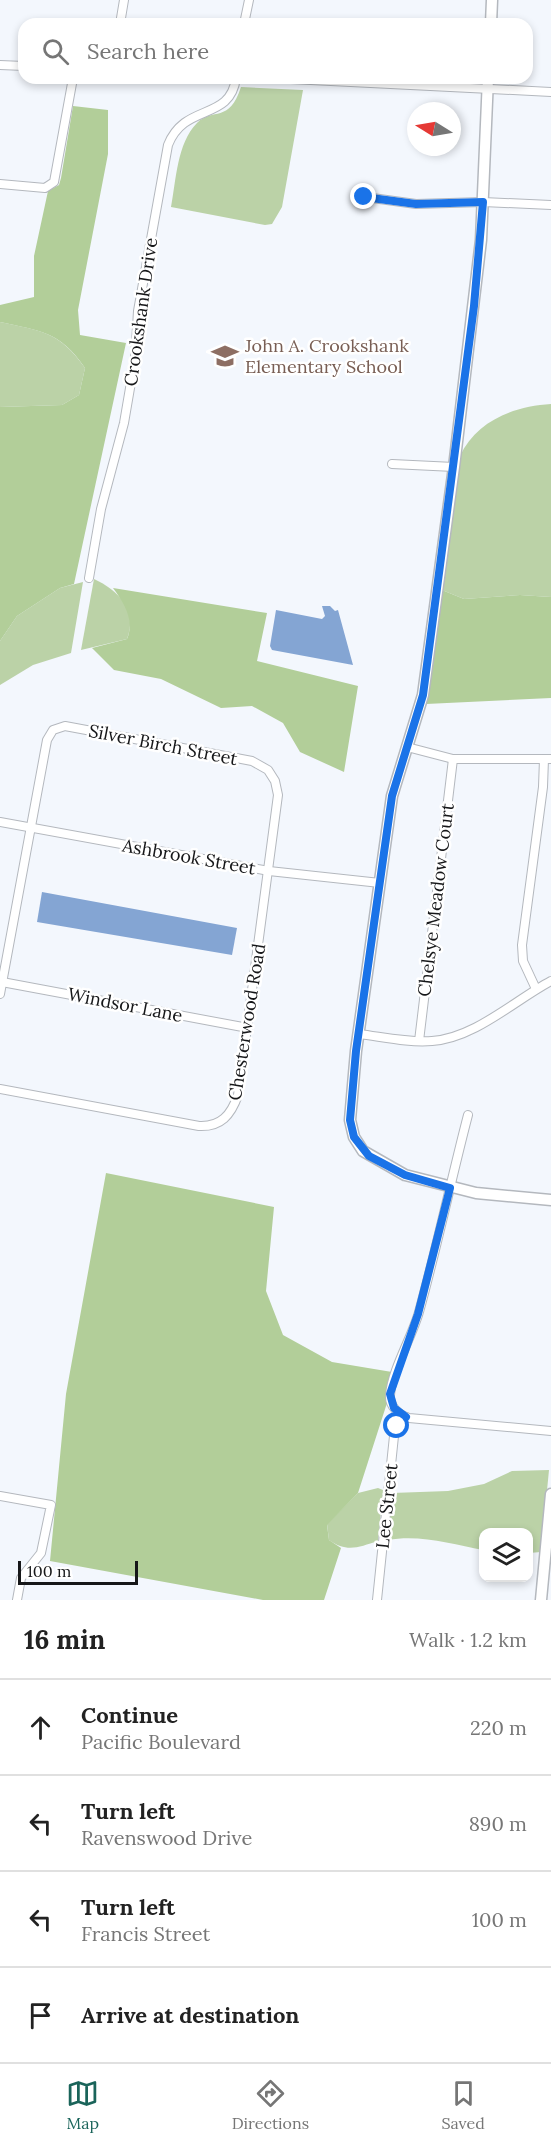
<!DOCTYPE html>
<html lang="en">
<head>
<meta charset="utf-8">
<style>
  :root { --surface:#fff; --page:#f2f2f2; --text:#222; --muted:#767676; --line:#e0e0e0; --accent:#1a645a }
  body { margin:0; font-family:Lora,serif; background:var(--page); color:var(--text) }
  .controls { position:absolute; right:18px; bottom:18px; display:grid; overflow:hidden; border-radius:12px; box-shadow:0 3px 9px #0003 }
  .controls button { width:54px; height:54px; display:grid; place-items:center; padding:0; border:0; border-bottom:2px solid var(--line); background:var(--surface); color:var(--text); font:30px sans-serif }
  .compass { position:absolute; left:407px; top:102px; width:54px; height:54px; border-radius:50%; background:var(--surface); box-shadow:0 3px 9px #0003; rotate:281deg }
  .scale { position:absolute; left:18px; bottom:15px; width:120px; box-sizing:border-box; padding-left:6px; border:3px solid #161719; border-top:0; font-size:16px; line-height:21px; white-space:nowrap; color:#161719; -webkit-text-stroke:4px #fff; paint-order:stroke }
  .stop { position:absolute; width:18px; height:18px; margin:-14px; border:4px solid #1a73e8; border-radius:50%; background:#fff }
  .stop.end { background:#1a73e8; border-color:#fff; box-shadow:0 2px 6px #0008 }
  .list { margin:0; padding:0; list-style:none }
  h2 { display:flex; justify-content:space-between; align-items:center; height:78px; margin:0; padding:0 24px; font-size:26px }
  h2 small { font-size:20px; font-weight:400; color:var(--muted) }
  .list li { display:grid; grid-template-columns:39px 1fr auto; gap:18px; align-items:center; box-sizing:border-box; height:96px; padding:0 24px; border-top:2px solid var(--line) }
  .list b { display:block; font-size:22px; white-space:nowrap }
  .list p { margin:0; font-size:20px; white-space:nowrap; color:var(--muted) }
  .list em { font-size:20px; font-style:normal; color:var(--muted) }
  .icon { flex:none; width:33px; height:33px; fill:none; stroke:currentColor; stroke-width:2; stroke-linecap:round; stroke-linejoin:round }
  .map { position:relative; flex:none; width:551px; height:1600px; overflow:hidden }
  .search { position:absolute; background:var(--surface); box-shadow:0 3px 9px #0003; left:18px; right:18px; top:18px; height:66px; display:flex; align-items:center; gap:15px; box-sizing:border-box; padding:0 21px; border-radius:18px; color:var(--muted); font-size:22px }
  .sheet { height:462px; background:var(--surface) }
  nav { display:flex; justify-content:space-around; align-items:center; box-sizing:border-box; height:84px; border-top:2px solid var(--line); background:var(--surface); font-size:16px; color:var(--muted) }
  nav a { display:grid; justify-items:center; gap:3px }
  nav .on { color:var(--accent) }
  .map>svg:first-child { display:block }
  .green { fill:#bbd2a7 }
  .forest { fill:#b2ce99 }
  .water { fill:#84a5d3 }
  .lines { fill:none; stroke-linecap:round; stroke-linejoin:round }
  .minor-casing { stroke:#b4b8be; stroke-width:10 }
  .tertiary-casing { stroke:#b4b8be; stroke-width:13 }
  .minor { stroke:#fff; stroke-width:8 }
  .tertiary { stroke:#fff; stroke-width:10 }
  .route { stroke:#1a73e8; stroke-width:8 }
  .labels { text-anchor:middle; stroke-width:5; stroke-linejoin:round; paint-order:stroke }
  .street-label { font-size:18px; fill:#161719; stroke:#fff }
  .education-label { font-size:18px; fill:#785e54; stroke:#fff; text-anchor:start }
</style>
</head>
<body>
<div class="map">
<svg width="551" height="1600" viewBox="0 0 551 1600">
  <rect width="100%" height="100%" fill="#f3f7fd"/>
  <g class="green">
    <path d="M241 87 303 90 282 207 272 224 265 225 171 207C176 181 177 143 197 123 213 107 229 124 241 87Z"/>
    <path d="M0 322C41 331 59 331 85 368L79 395 62 405 0 407Z"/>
    <path d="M551 404V597L520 595 464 599 442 590 460 456C476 421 514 406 551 404Z"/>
    <path d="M94 579C118 590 138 610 127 639L81 650Z"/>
    <path d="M83 582 71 653 33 665 0 685V641L17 616 60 588Z"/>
    <path d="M549 1470 541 1552 529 1553 528 1532H484L483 1550C453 1544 419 1534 388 1540L392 1493 448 1491 484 1484 512 1471Z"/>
    <path d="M378 1488 383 1490 378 1541C359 1547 347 1553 329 1540L327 1524 358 1493Z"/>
  </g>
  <g class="forest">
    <path d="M73 106 108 110V154L78 310 80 335 126 343 74 584 60 588 17 616 0 641V407L62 405 79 395 85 368C60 331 40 331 0 322V305L34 297V256L48 191 59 185 61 178Z"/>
    <path d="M113 588 267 613 257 661 358 686 344 772 300 752 283 723 252 706 221 708 161 679 114 670 92 648 127 639C135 620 124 603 113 588Z"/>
    <path d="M442 590 464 599 520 595 551 597V698L426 704Z"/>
    <path d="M106 1173 274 1207 266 1291 283 1335 332 1362 392 1372 386 1393 387 1403 358 1493 327 1525 329 1540 341 1548 324 1600H263L50 1561 66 1394Z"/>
  </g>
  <g class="water">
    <path d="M322 606H330L335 611 338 610 353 665 272 650 270 646 276 610 322 619 325 616Z"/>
    <path d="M42 892 237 928 232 955 37 922Z"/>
  </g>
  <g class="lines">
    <defs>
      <g id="minor">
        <path d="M120 24 124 0"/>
        <path d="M244 24 249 0"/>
        <path d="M0 65 24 66"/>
        <path d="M271 78 551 92"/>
        <path d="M0 184 45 188 54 182 73 78"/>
        <path d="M365 197 416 204 483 202 551 205"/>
        <path d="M392 464 454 467"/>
        <path d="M89 578 101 509 124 423 135 359 138 311 168 145C185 102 230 122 236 78"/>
        <path d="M407 747 453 759H551"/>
        <path d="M0 822 269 871 380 883"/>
        <path d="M2 982 248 1028"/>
        <path d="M536 989 523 961 522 945 543 787 544 759"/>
        <path d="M0 994 47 740 53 730 65 726 252 761 268 770 275 781 278 795 238 1095C231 1115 221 1127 199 1126L0 1089"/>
        <path d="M359 1034C383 1037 409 1043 432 1041 475 1038 515 1000 551 981"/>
        <path d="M419 1041 453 759"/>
        <path d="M468 1115C451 1180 437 1247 419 1312 412 1337 392 1370 390 1395 389 1406 399 1415 409 1418L551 1431"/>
        <path d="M0 1496 51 1505 41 1553 21 1578 17 1600"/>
        <path d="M377 1600 394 1436 397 1426 406 1417"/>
      </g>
      <g id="tertiary">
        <path d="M491 24 492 0"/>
        <path d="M488 78 481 240 454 467 423 695 392 796 356 1051 350 1120 354 1137 363 1151 405 1175 476 1193 551 1200"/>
        <path d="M541 1600 551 1494"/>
      </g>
    </defs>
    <use href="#minor" class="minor-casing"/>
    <use href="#tertiary" class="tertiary-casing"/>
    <use href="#minor" class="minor"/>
    <use href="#tertiary" class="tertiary"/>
  </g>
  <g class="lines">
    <path class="route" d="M364 197 416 204 483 202 474 306 423 695 392 796 356 1051 350 1120 354 1137 369 1156 405 1175 450 1188 418 1314 390 1394 394 1408 406 1417 397 1426"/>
  </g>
  <defs>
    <symbol id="school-bare" viewBox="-9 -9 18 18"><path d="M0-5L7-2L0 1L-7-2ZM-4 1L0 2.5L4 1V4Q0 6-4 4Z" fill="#8d6e63" stroke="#fff" stroke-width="2.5" paint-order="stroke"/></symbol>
  </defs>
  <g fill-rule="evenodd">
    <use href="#school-bare" x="206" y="337" width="38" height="38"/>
  </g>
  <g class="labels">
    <g class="street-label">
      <text transform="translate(141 312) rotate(-82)" y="6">Crookshank Drive</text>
      <text transform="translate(163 745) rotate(11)" y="6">Silver Birch Street</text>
      <text transform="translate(189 857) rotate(10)" y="6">Ashbrook Street</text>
      <text transform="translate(436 900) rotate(-83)" y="6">Chelsye Meadow Court</text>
      <text transform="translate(125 1005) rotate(11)" y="6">Windsor Lane</text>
      <text transform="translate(247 1022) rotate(-81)" y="6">Chesterwood Road</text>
      <text transform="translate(387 1506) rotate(-84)" y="6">Lee Street</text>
    </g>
    <g class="education-label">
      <text x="245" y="352">John A. Crookshank<tspan x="245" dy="21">Elementary School</tspan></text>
    </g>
  </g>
</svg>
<div class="controls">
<button><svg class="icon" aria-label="layers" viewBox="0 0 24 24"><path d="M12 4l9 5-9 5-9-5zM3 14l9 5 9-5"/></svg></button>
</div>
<svg class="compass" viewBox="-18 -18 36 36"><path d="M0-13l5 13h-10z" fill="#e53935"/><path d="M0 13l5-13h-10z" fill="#767676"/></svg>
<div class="scale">100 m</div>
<div class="stop" style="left:397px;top:1426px"></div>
<div class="stop end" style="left:364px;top:197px"></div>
<div class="search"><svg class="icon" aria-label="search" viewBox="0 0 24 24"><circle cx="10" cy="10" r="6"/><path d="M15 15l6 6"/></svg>Search here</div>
</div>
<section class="sheet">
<h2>16 min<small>Walk · 1.2 km</small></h2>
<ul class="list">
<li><svg class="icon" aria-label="ahead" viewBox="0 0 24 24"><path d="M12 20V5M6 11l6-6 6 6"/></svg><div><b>Continue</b><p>Pacific Boulevard</p></div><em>220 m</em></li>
<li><svg class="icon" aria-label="left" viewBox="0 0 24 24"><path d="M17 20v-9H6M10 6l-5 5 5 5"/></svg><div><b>Turn left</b><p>Ravenswood Drive</p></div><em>890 m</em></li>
<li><svg class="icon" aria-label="left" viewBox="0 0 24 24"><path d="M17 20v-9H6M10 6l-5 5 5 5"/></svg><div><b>Turn left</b><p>Francis Street</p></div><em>100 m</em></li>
<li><svg class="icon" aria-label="arrive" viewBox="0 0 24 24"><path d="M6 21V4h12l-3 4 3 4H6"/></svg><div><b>Arrive at destination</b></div></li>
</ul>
</section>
<nav>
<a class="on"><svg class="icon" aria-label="map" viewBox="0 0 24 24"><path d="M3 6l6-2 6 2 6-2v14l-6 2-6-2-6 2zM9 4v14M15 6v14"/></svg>Map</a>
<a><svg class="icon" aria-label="directions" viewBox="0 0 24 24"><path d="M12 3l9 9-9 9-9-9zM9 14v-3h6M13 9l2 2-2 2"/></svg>Directions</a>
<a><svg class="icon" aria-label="saved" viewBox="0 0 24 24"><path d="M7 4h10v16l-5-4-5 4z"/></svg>Saved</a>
</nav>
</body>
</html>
